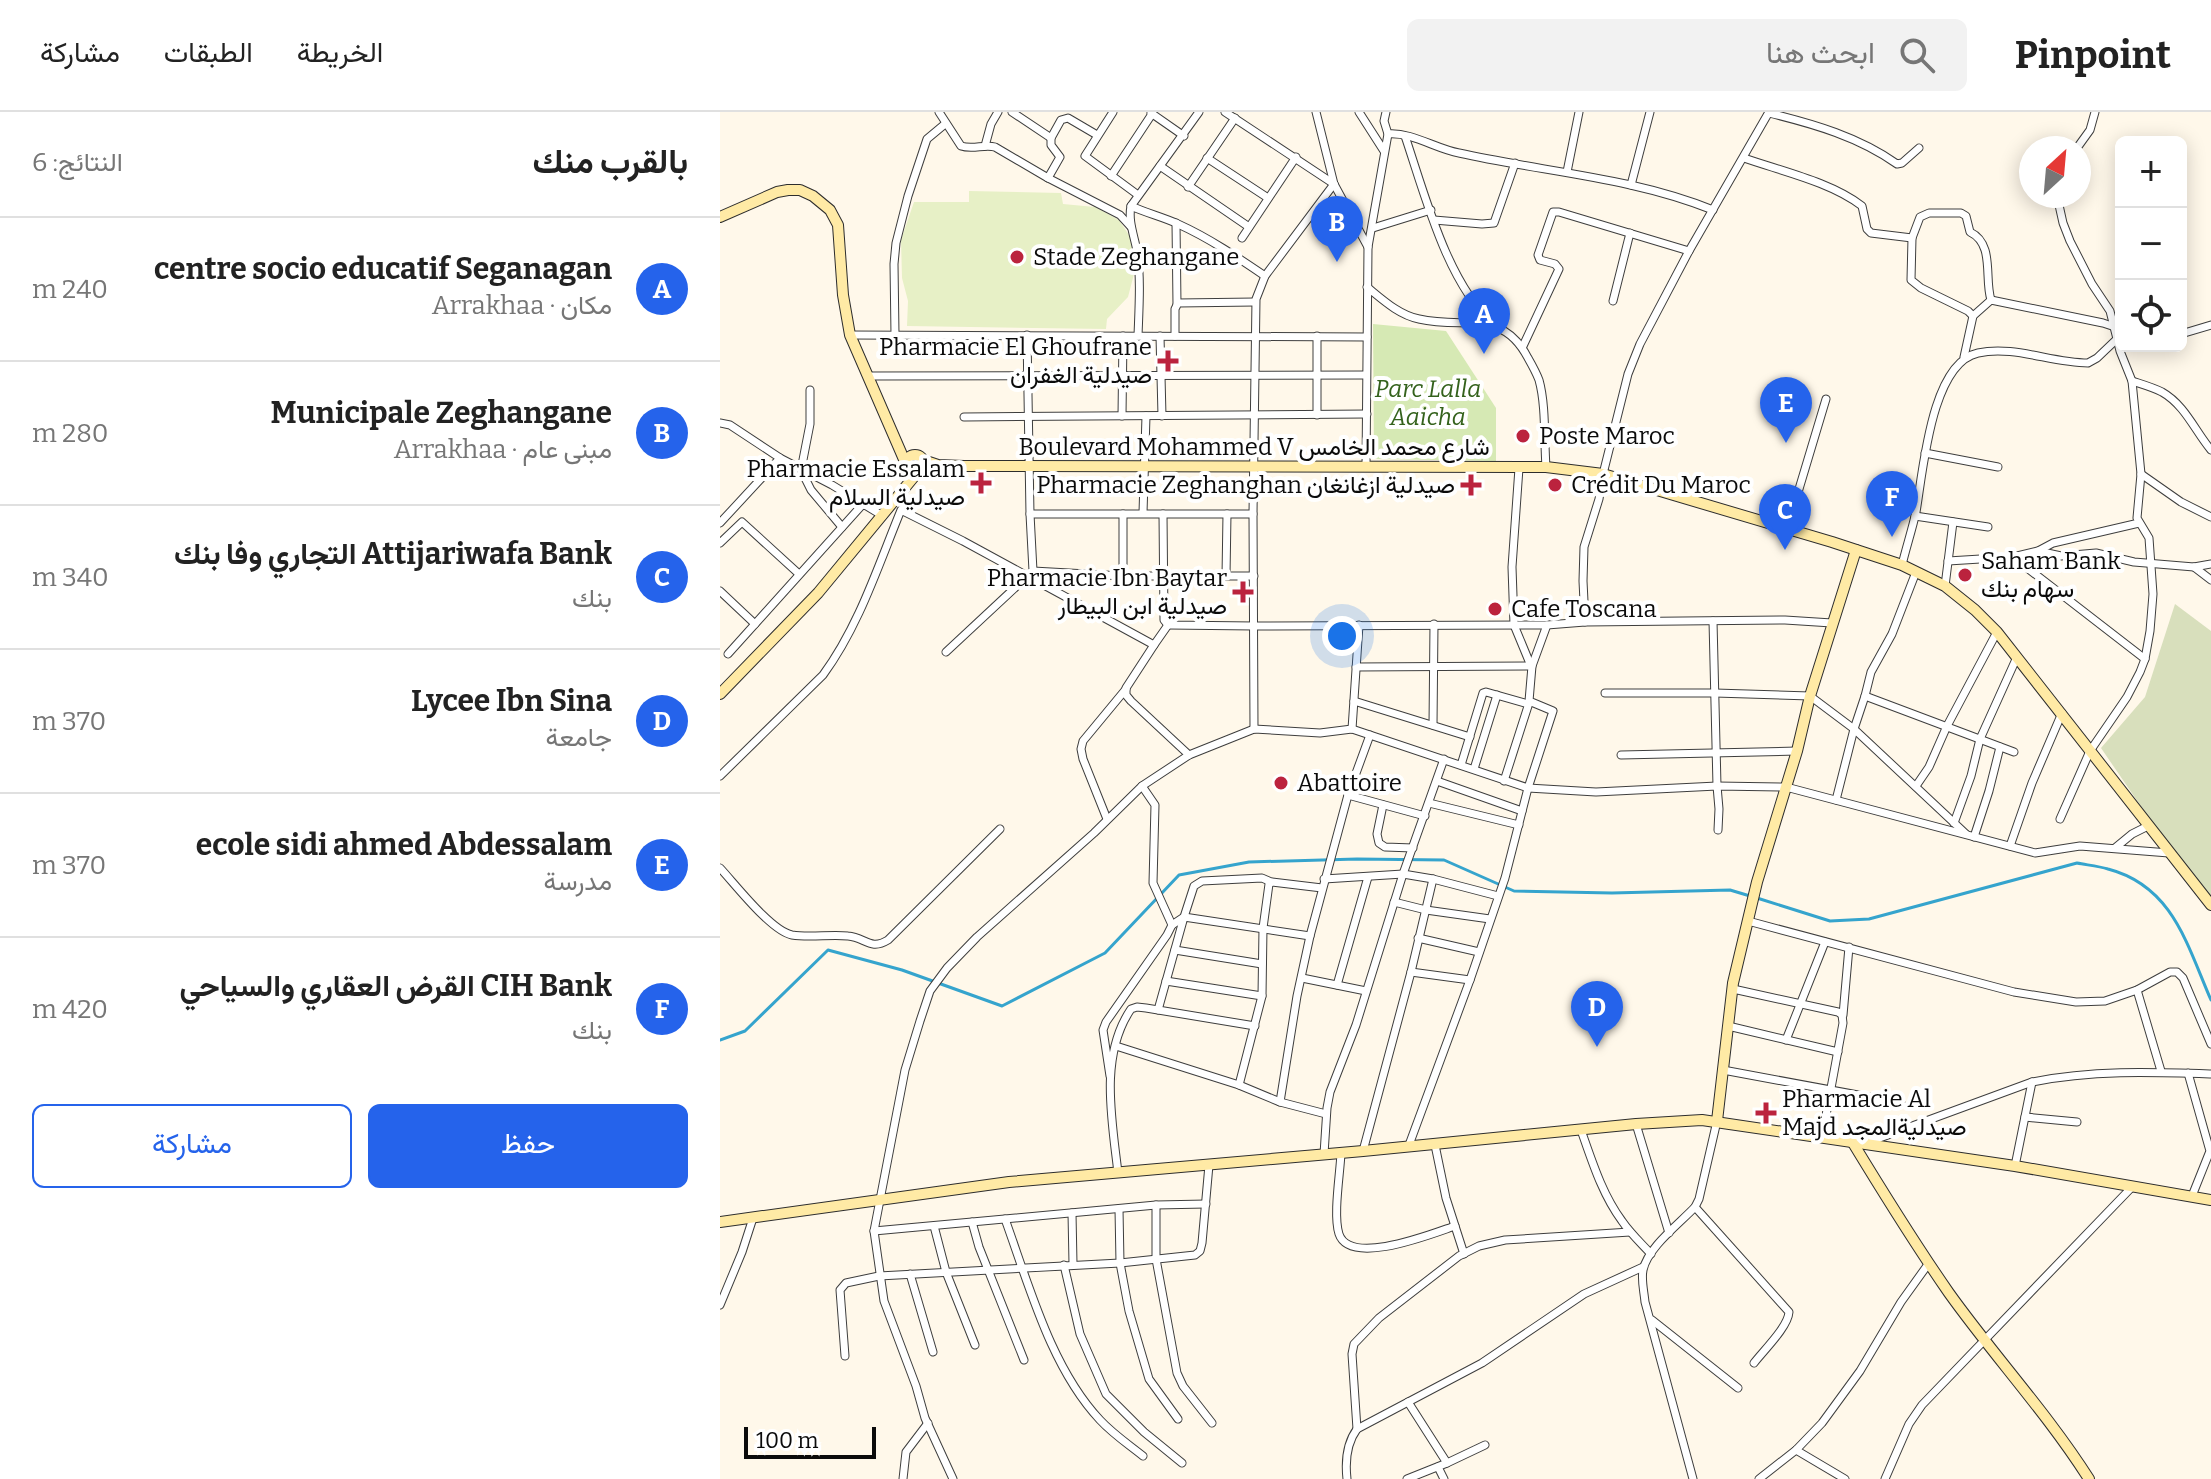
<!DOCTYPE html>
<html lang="ar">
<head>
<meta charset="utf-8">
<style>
  :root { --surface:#fff; --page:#f2f2f2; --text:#222; --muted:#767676; --line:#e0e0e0; --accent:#2563eb }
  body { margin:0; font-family:Bitter,Vazirmatn,serif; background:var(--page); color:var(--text); direction:rtl }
  .controls { position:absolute; right:24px; top:24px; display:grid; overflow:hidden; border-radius:12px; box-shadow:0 4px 20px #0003 }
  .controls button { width:72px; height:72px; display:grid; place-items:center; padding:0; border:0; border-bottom:2px solid var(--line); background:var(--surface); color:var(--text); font:40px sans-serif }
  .compass { position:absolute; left:1299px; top:24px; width:72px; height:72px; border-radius:50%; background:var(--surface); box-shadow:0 4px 20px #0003; rotate:26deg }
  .scale { position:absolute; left:24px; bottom:20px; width:132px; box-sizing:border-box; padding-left:8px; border:4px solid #0b0b0b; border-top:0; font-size:22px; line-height:28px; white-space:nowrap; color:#0b0b0b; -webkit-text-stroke:6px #fff; paint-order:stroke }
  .you { position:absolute; left:622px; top:524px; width:28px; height:28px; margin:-20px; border:6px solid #fff; border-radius:50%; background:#1a73e8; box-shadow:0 0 0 12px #1a73e833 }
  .badge { display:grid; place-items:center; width:52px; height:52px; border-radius:50%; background:var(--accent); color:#fff; font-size:26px; font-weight:700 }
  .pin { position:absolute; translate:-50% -66px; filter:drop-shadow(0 2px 4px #0008) }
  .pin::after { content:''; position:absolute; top:42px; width:28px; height:24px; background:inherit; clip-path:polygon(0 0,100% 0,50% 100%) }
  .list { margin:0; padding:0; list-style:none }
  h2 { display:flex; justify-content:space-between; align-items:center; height:104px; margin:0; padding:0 32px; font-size:34px }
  h2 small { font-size:26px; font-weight:400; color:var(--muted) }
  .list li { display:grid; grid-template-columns:52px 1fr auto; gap:24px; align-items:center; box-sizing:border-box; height:144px; padding:0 32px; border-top:2px solid var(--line) }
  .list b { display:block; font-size:30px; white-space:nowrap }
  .list p { margin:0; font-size:26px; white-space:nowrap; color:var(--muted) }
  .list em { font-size:26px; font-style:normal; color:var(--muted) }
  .actions { display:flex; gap:16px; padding:24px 32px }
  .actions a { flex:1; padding:18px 0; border:2px solid var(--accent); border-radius:12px; text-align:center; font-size:28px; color:var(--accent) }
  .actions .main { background:var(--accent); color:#fff }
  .icon { flex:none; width:44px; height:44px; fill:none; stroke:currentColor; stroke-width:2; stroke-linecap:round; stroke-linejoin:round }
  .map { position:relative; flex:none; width:1491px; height:1367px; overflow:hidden; direction:ltr }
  header { display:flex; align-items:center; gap:48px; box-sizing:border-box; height:112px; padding:0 40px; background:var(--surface); border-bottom:2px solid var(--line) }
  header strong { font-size:38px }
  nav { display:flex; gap:44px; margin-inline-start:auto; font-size:28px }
  .search { width:560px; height:72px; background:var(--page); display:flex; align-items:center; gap:20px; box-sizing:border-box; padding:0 28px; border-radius:12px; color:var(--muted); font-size:30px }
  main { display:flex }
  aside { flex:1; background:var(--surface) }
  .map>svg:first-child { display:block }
  .green { fill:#d6e9b4 }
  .cemetery { fill:#d8dfbc }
  .pitch { fill:#e7f0c6 }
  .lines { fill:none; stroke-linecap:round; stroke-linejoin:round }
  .stream { stroke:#35a4cd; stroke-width:3 }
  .street-casing { stroke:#3e3e3e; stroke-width:9 }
  .secondary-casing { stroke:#2d2d2d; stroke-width:12 }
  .street { stroke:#fff; stroke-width:7 }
  .secondary { stroke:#ffeaa5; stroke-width:10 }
  .poi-dot { fill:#bb233e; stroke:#fff; stroke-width:3 }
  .labels { text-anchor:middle; stroke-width:8; stroke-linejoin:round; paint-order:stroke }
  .poi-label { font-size:24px; fill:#0b0b0b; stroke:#fff; text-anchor:start }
  .park-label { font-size:24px; font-style:italic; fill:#34621c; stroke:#fff }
  .street-label { font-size:24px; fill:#0b0b0b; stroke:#fff }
</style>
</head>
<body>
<header>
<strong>Pinpoint</strong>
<div class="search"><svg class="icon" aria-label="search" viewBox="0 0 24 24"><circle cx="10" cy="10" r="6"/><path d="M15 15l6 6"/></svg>ابحث هنا</div>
<nav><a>الخريطة</a><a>الطبقات</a><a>مشاركة</a></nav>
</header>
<main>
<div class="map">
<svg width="1491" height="1367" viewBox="0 0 1491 1367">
  <rect width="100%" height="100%" fill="#fff8ea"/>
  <path class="green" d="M653 212 726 219 776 296V349L654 347Z"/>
  <path class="cemetery" d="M1455 492 1491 519V785L1431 709 1381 636 1425 585Z"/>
  <path class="pitch" d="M249 79 341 81 343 92 375 95 399 108 411 126 414 162 408 185 387 207 386 217 187 214 188 189 182 166 181 128 194 90H249Z"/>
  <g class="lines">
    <g class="stream">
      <path d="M1037 786 1110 809 1149 807 1357 751C1367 753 1378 754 1388 757 1453 774 1467 833 1491 888"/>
      <path d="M0 928 25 919 108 838 182 858 282 894 385 841 459 763 529 750 637 747 724 748 794 779 892 781 1010 778 1030 784"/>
    </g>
    <defs>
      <g id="street">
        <path d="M219 0 241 34C253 38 264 32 275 35L328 66 340 45 331 33V26L341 8 348 6 377 23"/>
        <path d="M292 0 331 26"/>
        <path d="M393 0 365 44 418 83"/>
        <path d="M505 0 614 72"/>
        <path d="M596 0 614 72 648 135"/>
        <path d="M639 0 664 39"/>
        <path d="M431 1 464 24"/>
        <path d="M1049 1C1094 12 1139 25 1177 52L1182 51 1199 36"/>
        <path d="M668 22C692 20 716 37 739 41 824 60 911 65 993 98"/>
        <path d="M685 24C705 83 727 171 774 213"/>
        <path d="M265 34 271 12 278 0"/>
        <path d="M1357 36 1370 18 1375 0"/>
        <path d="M487 46 548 86"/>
        <path d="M1024 46C1061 59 1111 70 1142 94L1147 117 1151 121 1192 126"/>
        <path d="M440 54 529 115"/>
        <path d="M847 60 859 0"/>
        <path d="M391 64 432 2"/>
        <path d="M328 66 400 103 411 115"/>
        <path d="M911 73 930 0"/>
        <path d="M468 75 515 6"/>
        <path d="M1337 84 1343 111 1350 129 1372 172 1390 199 1400 239 1412 269 1421 362 1417 406 1429 426 1433 482 1430 519 1425 547 1420 560 1407 585 1370 639 1340 707"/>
        <path d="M411 94C426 101 443 105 458 112 489 126 517 145 545 164"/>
        <path d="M714 108 762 112 774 111 795 51"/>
        <path d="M456 111 457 192"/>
        <path d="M653 116 711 98"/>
        <path d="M522 126 576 45"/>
        <path d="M647 175C663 188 679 203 699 207 746 218 782 196 808 246 812 253 816 260 819 268 826 293 824 328 826 355"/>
        <path d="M893 189 910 121"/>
        <path d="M1253 204 1248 199 1201 176 1191 168 1192 126 1200 105 1209 101H1241L1246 104 1250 120C1275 132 1264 166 1271 188"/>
        <path d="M1461 222 1491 213"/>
        <path d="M130 223 647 225"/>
        <path d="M175 223 174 152 176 131 188 84 207 27 225 12"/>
        <path d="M307 223 310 402 313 459"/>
        <path d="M418 224C419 196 421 166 417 139 414 123 408 109 411 94L479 0"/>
        <path d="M440 224 442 304"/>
        <path d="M455 224V197L458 191 535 190"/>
        <path d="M803 234 839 157 835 152 820 148 818 143 833 100H839L969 139"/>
        <path d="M1244 245 1253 204 1271 188 1383 211 1395 215"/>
        <path d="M150 264 646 263"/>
        <path d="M1412 269C1421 272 1432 275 1442 280 1465 293 1475 319 1491 338"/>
        <path d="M90 278V312L81 358 91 378 122 415"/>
        <path d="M597 303V224"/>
        <path d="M402 304 403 224"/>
        <path d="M244 305 647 302"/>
        <path d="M0 311 10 313 60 346 112 373 163 404"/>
        <path d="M1205 341 1278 355"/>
        <path d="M646 355 648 135 668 22 664 9 666 0"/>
        <path d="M799 356 792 455 794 513 811 554"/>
        <path d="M1421 362 1461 390 1491 405"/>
        <path d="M423 401 426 304"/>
        <path d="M310 402H533"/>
        <path d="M443 402 444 508 448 513 534 514 827 513 865 510 1065 508 1112 511"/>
        <path d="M1195 404 1268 415"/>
        <path d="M0 411 60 346"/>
        <path d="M1067 417 1106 287"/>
        <path d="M0 431 22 410 79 462"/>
        <path d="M1318 439 1341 444 1376 441 1414 450 1474 455 1491 452"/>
        <path d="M1293 445 1425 547"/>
        <path d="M1228 449 1293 445 1318 439 1333 431 1419 411"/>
        <path d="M1182 453C1186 436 1192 418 1196 400 1203 360 1211 251 1258 241 1294 233 1331 251 1368 251L1377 246 1399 225"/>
        <path d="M1474 455 1491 468"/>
        <path d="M403 464V402"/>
        <path d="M506 464 507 402"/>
        <path d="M1225 474 1233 410"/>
        <path d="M0 479 35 512"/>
        <path d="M993 509 997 674 999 697 998 718"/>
        <path d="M865 510 863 469 864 435 879 387 883 362 908 262 920 232 969 139 1049 0"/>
        <path d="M434 533 448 513"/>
        <path d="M226 540 313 459 403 464H534"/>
        <path d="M8 542 143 392"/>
        <path d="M636 555 812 554"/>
        <path d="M885 581H995L1090 584 1134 617 1246 722"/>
        <path d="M1145 584 1294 640"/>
        <path d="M634 589 750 625"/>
        <path d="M713 613 714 512"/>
        <path d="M534 617 533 402 536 187 545 164 614 72"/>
        <path d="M632 617 639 513"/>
        <path d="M650 623 628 683 705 704"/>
        <path d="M901 643 1077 639"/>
        <path d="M741 653 763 581 766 580 808 592"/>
        <path d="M754 657 777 583"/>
        <path d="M0 664 103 563C139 514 158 454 181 398L243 429 434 533 406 576V583L411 589 469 643"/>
        <path d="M717 669 802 699"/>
        <path d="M784 669 809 591"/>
        <path d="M1196 674 1209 655 1227 614 1277 520"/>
        <path d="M1116 688 1134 617 1145 584 1151 560 1172 522 1196 460"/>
        <path d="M709 691 799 713"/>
        <path d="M663 693 657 722 659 731 665 735 693 736"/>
        <path d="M387 707 363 647 361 637 363 629 406 577"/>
        <path d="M1234 711 1251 664 1260 627 1297 545"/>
        <path d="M1254 725 1269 679 1280 635"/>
        <path d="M1290 734 1312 671 1342 601"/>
        <path d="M1395 736 1412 722 1428 714"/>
        <path d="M0 756C15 772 51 819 72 823 90 826 110 822 128 824 145 825 150 839 168 828L280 717"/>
        <path d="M604 767 683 762 713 767 778 784"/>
        <path d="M674 790 706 798 770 807"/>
        <path d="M1028 809 1294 880 1356 890 1385 889 1417 878 1450 860H1457L1463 866 1491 932"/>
        <path d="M452 813 464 805 474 774 482 769 542 766 551 770"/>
        <path d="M698 826 759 840"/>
        <path d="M455 838 542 852"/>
        <path d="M691 860 750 868"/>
        <path d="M582 866 646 879"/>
        <path d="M446 869 542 884"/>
        <path d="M617 873 648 765"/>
        <path d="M1013 877 1118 900 1122 903 1123 911 1102 1025"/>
        <path d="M1417 878 1441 959"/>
        <path d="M438 898 464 805 590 824"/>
        <path d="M1123 903 1129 835"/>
        <path d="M1008 914 1118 940"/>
        <path d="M1066 928 1105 830"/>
        <path d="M396 934 519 973 560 990 606 1002"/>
        <path d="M1003 958 1181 991"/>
        <path d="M1468 961 1490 1039 1472 1084"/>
        <path d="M390 964 383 918 386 910 447 823 452 813 433 771 435 693 422 674"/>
        <path d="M519 973 542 884 543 816 549 772 552 770 602 776"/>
        <path d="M560 990 577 884 590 824 628 683"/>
        <path d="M1305 1005 1357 1010"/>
        <path d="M916 1012 949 1121"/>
        <path d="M861 1018C872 1049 882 1082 902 1109 910 1121 921 1131 931 1142"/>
        <path d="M1146 1031 1312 970C1372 958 1430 960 1491 962"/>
        <path d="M689 1033 750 868 785 766 808 676 833 599 809 589 812 554 827 513"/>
        <path d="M715 1033 726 1086 744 1142"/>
        <path d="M643 1039 691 860 713 767"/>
        <path d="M621 1041C620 1063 613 1103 619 1122 630 1155 714 1121 735 1114"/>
        <path d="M604 1042 607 996 610 980 636 913 683 762 724 647"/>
        <path d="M1295 1054 1312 970"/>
        <path d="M398 1061C392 1008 379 944 411 897L417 895 426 896 535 914"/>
        <path d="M436 1093V1147L457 1261 463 1274 492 1311"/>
        <path d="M975 1095 1069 1200C1068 1215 1044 1238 1034 1251"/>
        <path d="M399 1097 400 1151 409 1199 429 1267 458 1307"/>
        <path d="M352 1101 353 1152"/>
        <path d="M285 1107C309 1173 331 1256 380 1308 393 1322 408 1332 423 1344"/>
        <path d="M252 1110 259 1135 304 1248"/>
        <path d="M214 1114 226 1160 255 1233"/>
        <path d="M154 1119 436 1093 486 1092"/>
        <path d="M344 1153 360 1222 386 1282 424 1320 462 1351"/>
        <path d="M190 1162 213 1240"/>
        <path d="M0 1193 22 1140 33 1106"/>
        <path d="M932 1208 1018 1276"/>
        <path d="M125 1244 120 1178 126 1171 159 1164 400 1151 475 1143 480 1139 482 1131 489 1053"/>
        <path d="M688 1290 727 1351"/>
        <path d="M637 1317 632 1242 634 1232 659 1206 739 1144 759 1134 785 1128 910 1120"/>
        <path d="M1076 1338 1125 1367"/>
        <path d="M718 1355 724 1367"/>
        <path d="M183 1367 186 1340 208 1311"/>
        <path d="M233 1367 205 1306 196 1274 164 1189 154 1119 185 958 200 909 210 879 227 856 257 825 374 721 422 674 469 643 534 617 600 621 632 617 808 676 876 680 997 674 1066 675 1315 741 1360 734 1449 741"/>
        <path d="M627 1367C625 1349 626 1332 637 1317L762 1251 864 1182 923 1155"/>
        <path d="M687 1367 727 1351 765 1333"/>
        <path d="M973 1367 925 1190C924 1179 921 1168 923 1158 928 1135 959 1112 975 1095L979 1087 997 1009"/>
        <path d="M1039 1367 1076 1338 1102 1311 1140 1259 1181 1190 1209 1151"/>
        <path d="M1165 1367 1189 1312 1202 1293 1412 1075"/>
      </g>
      <g id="secondary">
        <path d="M0 105 57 80 68 78H80L93 84 110 98 118 113 123 183 130 223 186 352"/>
        <circle cx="195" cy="352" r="9"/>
        <path d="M203 348 218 353 244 354 826 355 883 362 1112 430 1182 453 1225 474 1255 498 1277 520 1491 793"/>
        <path d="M0 582 98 481 197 361"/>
        <path d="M997 1009 1013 871 1037 770 1077 639 1090 584 1136 438"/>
        <path d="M1133 1031C1164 1082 1195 1132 1229 1181 1274 1244 1327 1301 1369 1367"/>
        <path d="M0 1110 289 1070 643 1039 916 1012 982 1008 1295 1054 1491 1088"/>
      </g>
    </defs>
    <use href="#street" class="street-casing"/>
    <use href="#secondary" class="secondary-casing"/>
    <use href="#street" class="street"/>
    <use href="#secondary" class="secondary"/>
  </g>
  <g class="poi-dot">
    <circle cx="297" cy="145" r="8"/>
    <path d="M444 237h8v8h8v8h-8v8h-8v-8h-8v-8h8z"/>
    <circle cx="803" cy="324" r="8"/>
    <path d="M257 359h8v8h8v8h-8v8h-8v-8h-8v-8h8z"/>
    <path d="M747 361h8v8h8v8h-8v8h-8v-8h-8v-8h8z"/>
    <circle cx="835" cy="373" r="8"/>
    <circle cx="1245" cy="463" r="8"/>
    <path d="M519 468h8v8h8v8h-8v8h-8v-8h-8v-8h8z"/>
    <circle cx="775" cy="497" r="8"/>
    <circle cx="561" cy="671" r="8"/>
    <path d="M1042 989h8v8h8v8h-8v8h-8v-8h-8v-8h8z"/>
  </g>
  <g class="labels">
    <g class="poi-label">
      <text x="313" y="153">Stade Zeghangane</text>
      <text x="432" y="243" text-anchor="end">Pharmacie El Ghoufrane<tspan x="432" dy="28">صيدلية الغفران</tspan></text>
      <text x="819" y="332">Poste Maroc</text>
      <text x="245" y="365" text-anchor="end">Pharmacie Essalam<tspan x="245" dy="28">صيدلية السلام</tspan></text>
      <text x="735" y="381" text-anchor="end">Pharmacie Zeghanghan صيدلية ازغانغان</text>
      <text x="851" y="381">Crédit Du Maroc</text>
      <text x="1261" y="457">Saham Bank<tspan x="1261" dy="28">سهام بنك</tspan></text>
      <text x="507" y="474" text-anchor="end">Pharmacie Ibn Baytar<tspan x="507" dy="28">صيدلية ابن البيطار</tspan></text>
      <text x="791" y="505">Cafe Toscana</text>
      <text x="577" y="679">Abattoire</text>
      <text x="1062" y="995">Pharmacie Al<tspan x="1062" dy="28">Majd صيدليةالمجد</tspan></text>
    </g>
    <g class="park-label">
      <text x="708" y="285">Parc Lalla<tspan x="708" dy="28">Aaicha</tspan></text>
    </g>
    <g class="street-label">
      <text x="534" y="343">Boulevard Mohammed V شارع محمد الخامس</text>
    </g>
  </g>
</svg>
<div class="controls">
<button>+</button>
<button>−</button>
<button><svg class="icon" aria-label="locate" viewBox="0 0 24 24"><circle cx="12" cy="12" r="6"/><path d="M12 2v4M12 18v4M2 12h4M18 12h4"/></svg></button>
</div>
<svg class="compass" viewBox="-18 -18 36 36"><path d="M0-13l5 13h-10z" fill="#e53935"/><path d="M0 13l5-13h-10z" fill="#767676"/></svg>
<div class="scale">100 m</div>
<div class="you"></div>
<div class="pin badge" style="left:764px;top:242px">A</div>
<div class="pin badge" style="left:617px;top:150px">B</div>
<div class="pin badge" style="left:1065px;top:438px">C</div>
<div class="pin badge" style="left:877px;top:935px">D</div>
<div class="pin badge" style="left:1066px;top:331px">E</div>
<div class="pin badge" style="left:1172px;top:425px">F</div>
</div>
<aside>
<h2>بالقرب منك<small>النتائج: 6</small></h2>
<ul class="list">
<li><span class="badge">A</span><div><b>centre socio educatif Seganagan</b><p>مكان · Arrakhaa</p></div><em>240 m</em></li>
<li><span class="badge">B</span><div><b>Municipale Zeghangane</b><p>مبنى عام · Arrakhaa</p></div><em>280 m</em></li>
<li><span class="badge">C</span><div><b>Attijariwafa Bank التجاري وفا بنك</b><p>بنك</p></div><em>340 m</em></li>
<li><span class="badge">D</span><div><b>Lycee Ibn Sina</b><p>جامعة</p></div><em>370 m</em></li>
<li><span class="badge">E</span><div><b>ecole sidi ahmed Abdessalam</b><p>مدرسة</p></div><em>370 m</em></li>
<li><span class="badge">F</span><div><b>CIH Bank القرض العقاري والسياحي</b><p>بنك</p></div><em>420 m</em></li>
</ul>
<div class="actions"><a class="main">حفظ</a><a>مشاركة</a></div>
</aside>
</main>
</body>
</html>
